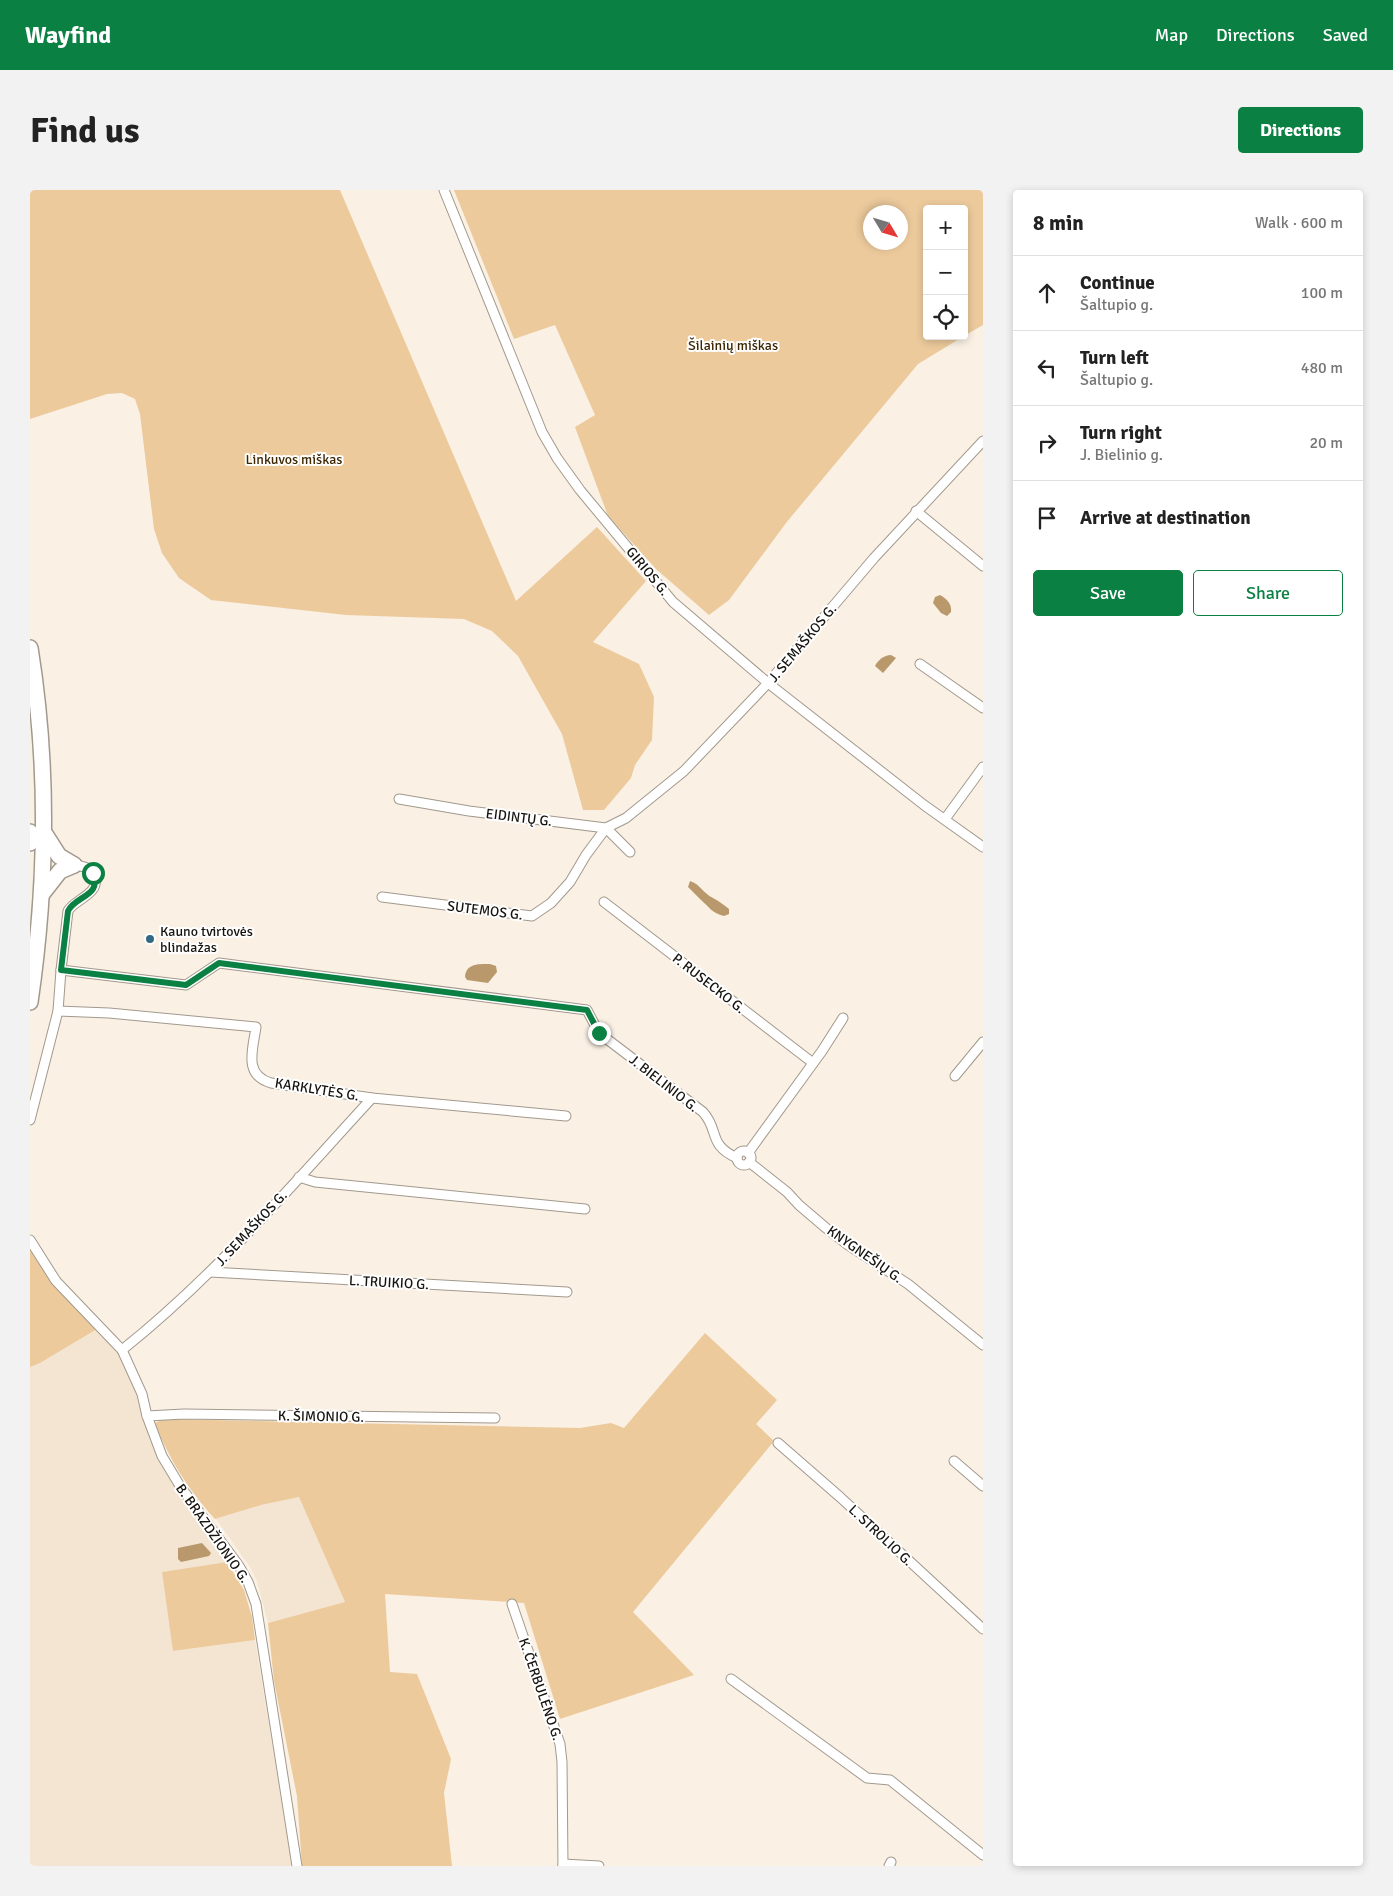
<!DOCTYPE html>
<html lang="en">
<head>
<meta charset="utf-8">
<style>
  :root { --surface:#fff; --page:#f2f2f2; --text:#222; --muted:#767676; --line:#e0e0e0; --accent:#0b8043 }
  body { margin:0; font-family:Signika,sans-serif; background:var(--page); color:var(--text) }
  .controls { position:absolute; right:15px; top:15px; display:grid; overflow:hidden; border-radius:5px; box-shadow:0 2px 8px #0003 }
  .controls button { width:45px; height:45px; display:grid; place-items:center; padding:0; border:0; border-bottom:1px solid var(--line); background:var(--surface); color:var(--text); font:25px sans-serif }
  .compass { position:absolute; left:833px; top:15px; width:45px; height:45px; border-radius:50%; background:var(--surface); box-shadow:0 2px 8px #0003; rotate:128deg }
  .stop { position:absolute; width:15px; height:15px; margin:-11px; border:4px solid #0b8043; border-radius:50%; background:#fff }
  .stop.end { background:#0b8043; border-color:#fff; box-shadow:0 1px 5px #0008 }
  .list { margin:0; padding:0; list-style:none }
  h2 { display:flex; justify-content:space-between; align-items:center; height:65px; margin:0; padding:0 20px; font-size:21px }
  h2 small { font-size:16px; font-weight:400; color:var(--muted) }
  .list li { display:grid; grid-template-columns:32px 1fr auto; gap:15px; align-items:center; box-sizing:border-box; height:75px; padding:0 20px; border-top:1px solid var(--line) }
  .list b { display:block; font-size:19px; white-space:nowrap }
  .list p { margin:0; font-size:16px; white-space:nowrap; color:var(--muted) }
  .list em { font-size:16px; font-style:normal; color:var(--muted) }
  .actions { display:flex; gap:10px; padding:15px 20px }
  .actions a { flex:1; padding:11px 0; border:1px solid var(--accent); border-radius:5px; text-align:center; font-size:18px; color:var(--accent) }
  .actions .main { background:var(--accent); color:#fff }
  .icon { flex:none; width:28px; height:28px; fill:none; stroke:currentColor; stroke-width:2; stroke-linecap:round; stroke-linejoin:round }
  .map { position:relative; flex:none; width:953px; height:1676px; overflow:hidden; border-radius:5px }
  header { display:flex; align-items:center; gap:30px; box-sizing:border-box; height:70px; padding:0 25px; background:var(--accent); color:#fff }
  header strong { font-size:24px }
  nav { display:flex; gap:28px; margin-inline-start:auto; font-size:18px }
  .intro { display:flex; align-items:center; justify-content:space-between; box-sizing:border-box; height:120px; padding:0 30px }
  h1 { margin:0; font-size:35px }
  .button { padding:12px 22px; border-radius:5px; background:var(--accent); color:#fff; font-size:18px; font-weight:700 }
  main { display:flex; gap:30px; padding:0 30px }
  aside { flex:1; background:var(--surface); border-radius:5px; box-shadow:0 2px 8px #0003 }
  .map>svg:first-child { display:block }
  .built { fill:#f3e5d2 }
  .green { fill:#ecca9c; fill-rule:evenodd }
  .water { fill:#b9996c }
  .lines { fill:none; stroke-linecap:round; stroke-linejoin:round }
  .minor-casing { stroke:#a2998d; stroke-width:11 }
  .trunk-casing { stroke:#a2998d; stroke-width:18 }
  .minor { stroke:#fff; stroke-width:9 }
  .trunk { stroke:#fff; stroke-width:15 }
  .route { stroke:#0b8043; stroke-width:6 }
  .poi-dot { fill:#316883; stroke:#fff; stroke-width:2 }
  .labels { text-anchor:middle; stroke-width:4; stroke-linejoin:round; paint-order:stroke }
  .park-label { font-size:14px; fill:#3d2600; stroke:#fff }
  .street-label { font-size:14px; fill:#171410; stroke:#fff }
  .poi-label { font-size:14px; fill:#171410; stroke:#fff; text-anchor:start }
</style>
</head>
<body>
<header>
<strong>Wayfind</strong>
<nav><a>Map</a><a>Directions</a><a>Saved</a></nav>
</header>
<div class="intro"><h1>Find us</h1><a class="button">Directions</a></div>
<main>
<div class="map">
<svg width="953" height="1676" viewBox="0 0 953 1676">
  <rect width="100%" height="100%" fill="#faf0e4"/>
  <g class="built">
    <path d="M67 1139 86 1160 95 1175 107 1204 119 1248 132 1277 197 1372 132 1382 144 1461 225 1450 262 1676H0V1177L10 1173Z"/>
    <path d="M269 1307 315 1412 238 1433 227 1391 220 1377 186 1329 231 1315Z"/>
  </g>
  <g class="green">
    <path d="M0 0H310L486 411 567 337 616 391 563 452 609 474 624 507 622 550 605 575 601 588 574 620H553L532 544 488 466 462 441 434 429 316 425 181 410 149 388 132 363 124 339 110 224 105 209 92 203 77 204 0 229Z"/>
    <path d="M424 0H953V135L934 146V19H897V146H934L888 174 756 333 699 410 679 425 626 379 578 326 545 237 565 225 525 135 484 149ZM841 22H871V52H841Z"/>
    <path d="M0 1058C17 1089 42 1113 67 1139L10 1173 0 1177Z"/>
    <path d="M675 1143 747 1210 726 1234 744 1251 603 1422 664 1485 530 1529 494 1413 355 1404 360 1482 387 1484 421 1569 414 1603 422 1676H272L267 1606 244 1491 238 1433 315 1412 269 1307 231 1315 185 1329C158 1299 140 1271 125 1233L133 1229 550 1238 581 1233 594 1238Z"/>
    <path d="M197 1372 214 1400 222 1427 225 1450 143 1461 132 1382Z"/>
  </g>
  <g class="water">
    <path d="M910 405C917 409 922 414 921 422L917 426 911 423 903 413 905 407Z"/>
    <path d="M861 465 866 468 853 483 845 476C848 470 854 465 861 465Z"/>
    <path d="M660 691C670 694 674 704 683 708 689 711 694 715 699 719V724L694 726C682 723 679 717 670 709 666 705 662 701 658 697Z"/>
    <path d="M460 774 466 776 467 782 458 793 437 790 435 787C436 773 449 774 460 774Z"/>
    <path d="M172 1353 181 1363 179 1366 151 1372 148 1369V1358Z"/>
  </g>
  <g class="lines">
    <defs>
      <g id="minor">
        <path d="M414 0 512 242 527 268 550 300 643 412 738 493 894 615 953 657"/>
        <path d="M886 321 953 376"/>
        <path d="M890 474 953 518"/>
        <path d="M369 609 439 621 576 638 600 662"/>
        <path d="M915 629 953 577"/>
        <path d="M44 675C52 676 60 677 64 685 72 704 44 709 38 721L31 780 156 795 189 773 557 820 569 843 673 922C690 941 677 954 707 968"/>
        <path d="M352 707 502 726 521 713 540 692 556 665 576 638 596 628 654 581 738 493 844 368 953 251"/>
        <path d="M574 712 783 873"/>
        <path d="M28 821 79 823 226 837C223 859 213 885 241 893L342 908 536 926"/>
        <path d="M925 886 953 852"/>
        <path d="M0 930 28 821 31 780"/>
        <circle cx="714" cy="968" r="7"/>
        <path d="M718 963 792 861 813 828"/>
        <path d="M719 972 757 1002 769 1015 796 1038 818 1055 878 1094 953 1155"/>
        <path d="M269 987 285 992 555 1019"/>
        <path d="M0 1050 26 1091 92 1160 112 1204 117 1226 132 1266 150 1296 209 1376 218 1392 226 1414 267 1676"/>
        <path d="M180 1082 537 1102"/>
        <path d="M92 1160C185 1086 262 995 342 908"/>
        <path d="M117 1226 154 1224 465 1228"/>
        <path d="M748 1253 810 1307 953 1439"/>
        <path d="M924 1271 953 1296"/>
        <path d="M482 1414 530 1554 532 1572 533 1676"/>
        <path d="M701 1489 837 1588 860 1590 953 1665"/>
        <path d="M533 1674 569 1676"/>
        <path d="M859 1676 861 1672"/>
      </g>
      <g id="trunk">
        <path d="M0 458C19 576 17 695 0 812"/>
        <path d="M0 642V653"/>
        <path d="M15 644 29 666 44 675"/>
        <path d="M12 704 30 681 44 675"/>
      </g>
    </defs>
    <use href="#minor" class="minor-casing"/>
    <use href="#trunk" class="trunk-casing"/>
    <use href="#minor" class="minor"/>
    <use href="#trunk" class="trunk"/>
  </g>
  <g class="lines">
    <path class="route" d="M63 683C72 707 46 705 38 721L31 780 156 795 189 773 557 820 569 843"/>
  </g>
  <circle class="poi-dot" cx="120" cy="749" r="5"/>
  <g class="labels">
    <g class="park-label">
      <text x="703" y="160">Šilainių miškas</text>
      <text x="264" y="274">Linkuvos miškas</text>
    </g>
    <g class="street-label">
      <text transform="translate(618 381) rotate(50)" y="5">GIRIOS G.</text>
      <text transform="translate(772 453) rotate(-50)" y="5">J. SEMAŠKOS G.</text>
      <text transform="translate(489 627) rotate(7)" y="5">EIDINTŲ G.</text>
      <text transform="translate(455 720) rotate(7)" y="5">SUTEMOS G.</text>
      <text transform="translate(679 793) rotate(38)" y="5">P. RUSECKO G.</text>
      <text transform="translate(634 893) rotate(38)" y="5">J. BIELINIO G.</text>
      <text transform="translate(287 899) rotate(9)" y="5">KARKLYTĖS G.</text>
      <text transform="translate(221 1038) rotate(-47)" y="5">J. SEMAŠKOS G.</text>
      <text transform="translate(835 1064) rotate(35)" y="5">KNYGNEŠIŲ G.</text>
      <text transform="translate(359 1092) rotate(3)" y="5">L. TRUIKIO G.</text>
      <text transform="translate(291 1226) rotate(1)" y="5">K. ŠIMONIO G.</text>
      <text transform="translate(183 1343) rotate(55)" y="5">B. BRAZDŽIONIO G.</text>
      <text transform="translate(851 1345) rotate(43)" y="5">L. STROLIO G.</text>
      <text transform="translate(511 1499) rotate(71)" y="5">K. ČERBULĖNO G.</text>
    </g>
    <g class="poi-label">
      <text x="130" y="746">Kauno tvirtovės<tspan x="130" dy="16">blindažas</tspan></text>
    </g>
  </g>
</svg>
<div class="controls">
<button>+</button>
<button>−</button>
<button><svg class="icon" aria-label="locate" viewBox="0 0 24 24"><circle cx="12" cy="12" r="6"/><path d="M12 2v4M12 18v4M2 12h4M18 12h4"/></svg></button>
</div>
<svg class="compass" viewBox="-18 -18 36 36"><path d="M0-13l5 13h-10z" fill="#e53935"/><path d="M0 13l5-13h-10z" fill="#767676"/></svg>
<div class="stop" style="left:63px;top:683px"></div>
<div class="stop end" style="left:569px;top:843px"></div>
</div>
<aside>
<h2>8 min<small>Walk · 600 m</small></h2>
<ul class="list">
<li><svg class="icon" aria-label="ahead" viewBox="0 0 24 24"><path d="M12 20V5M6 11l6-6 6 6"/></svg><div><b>Continue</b><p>Šaltupio g.</p></div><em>100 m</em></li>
<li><svg class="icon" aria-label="left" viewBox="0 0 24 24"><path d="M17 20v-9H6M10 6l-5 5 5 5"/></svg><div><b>Turn left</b><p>Šaltupio g.</p></div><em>480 m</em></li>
<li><svg class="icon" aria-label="right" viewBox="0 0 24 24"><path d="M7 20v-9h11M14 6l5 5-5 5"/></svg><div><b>Turn right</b><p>J. Bielinio g.</p></div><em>20 m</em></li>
<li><svg class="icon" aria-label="arrive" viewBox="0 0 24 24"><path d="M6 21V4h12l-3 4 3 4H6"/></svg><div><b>Arrive at destination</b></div></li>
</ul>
<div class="actions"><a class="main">Save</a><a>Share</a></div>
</aside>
</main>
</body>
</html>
